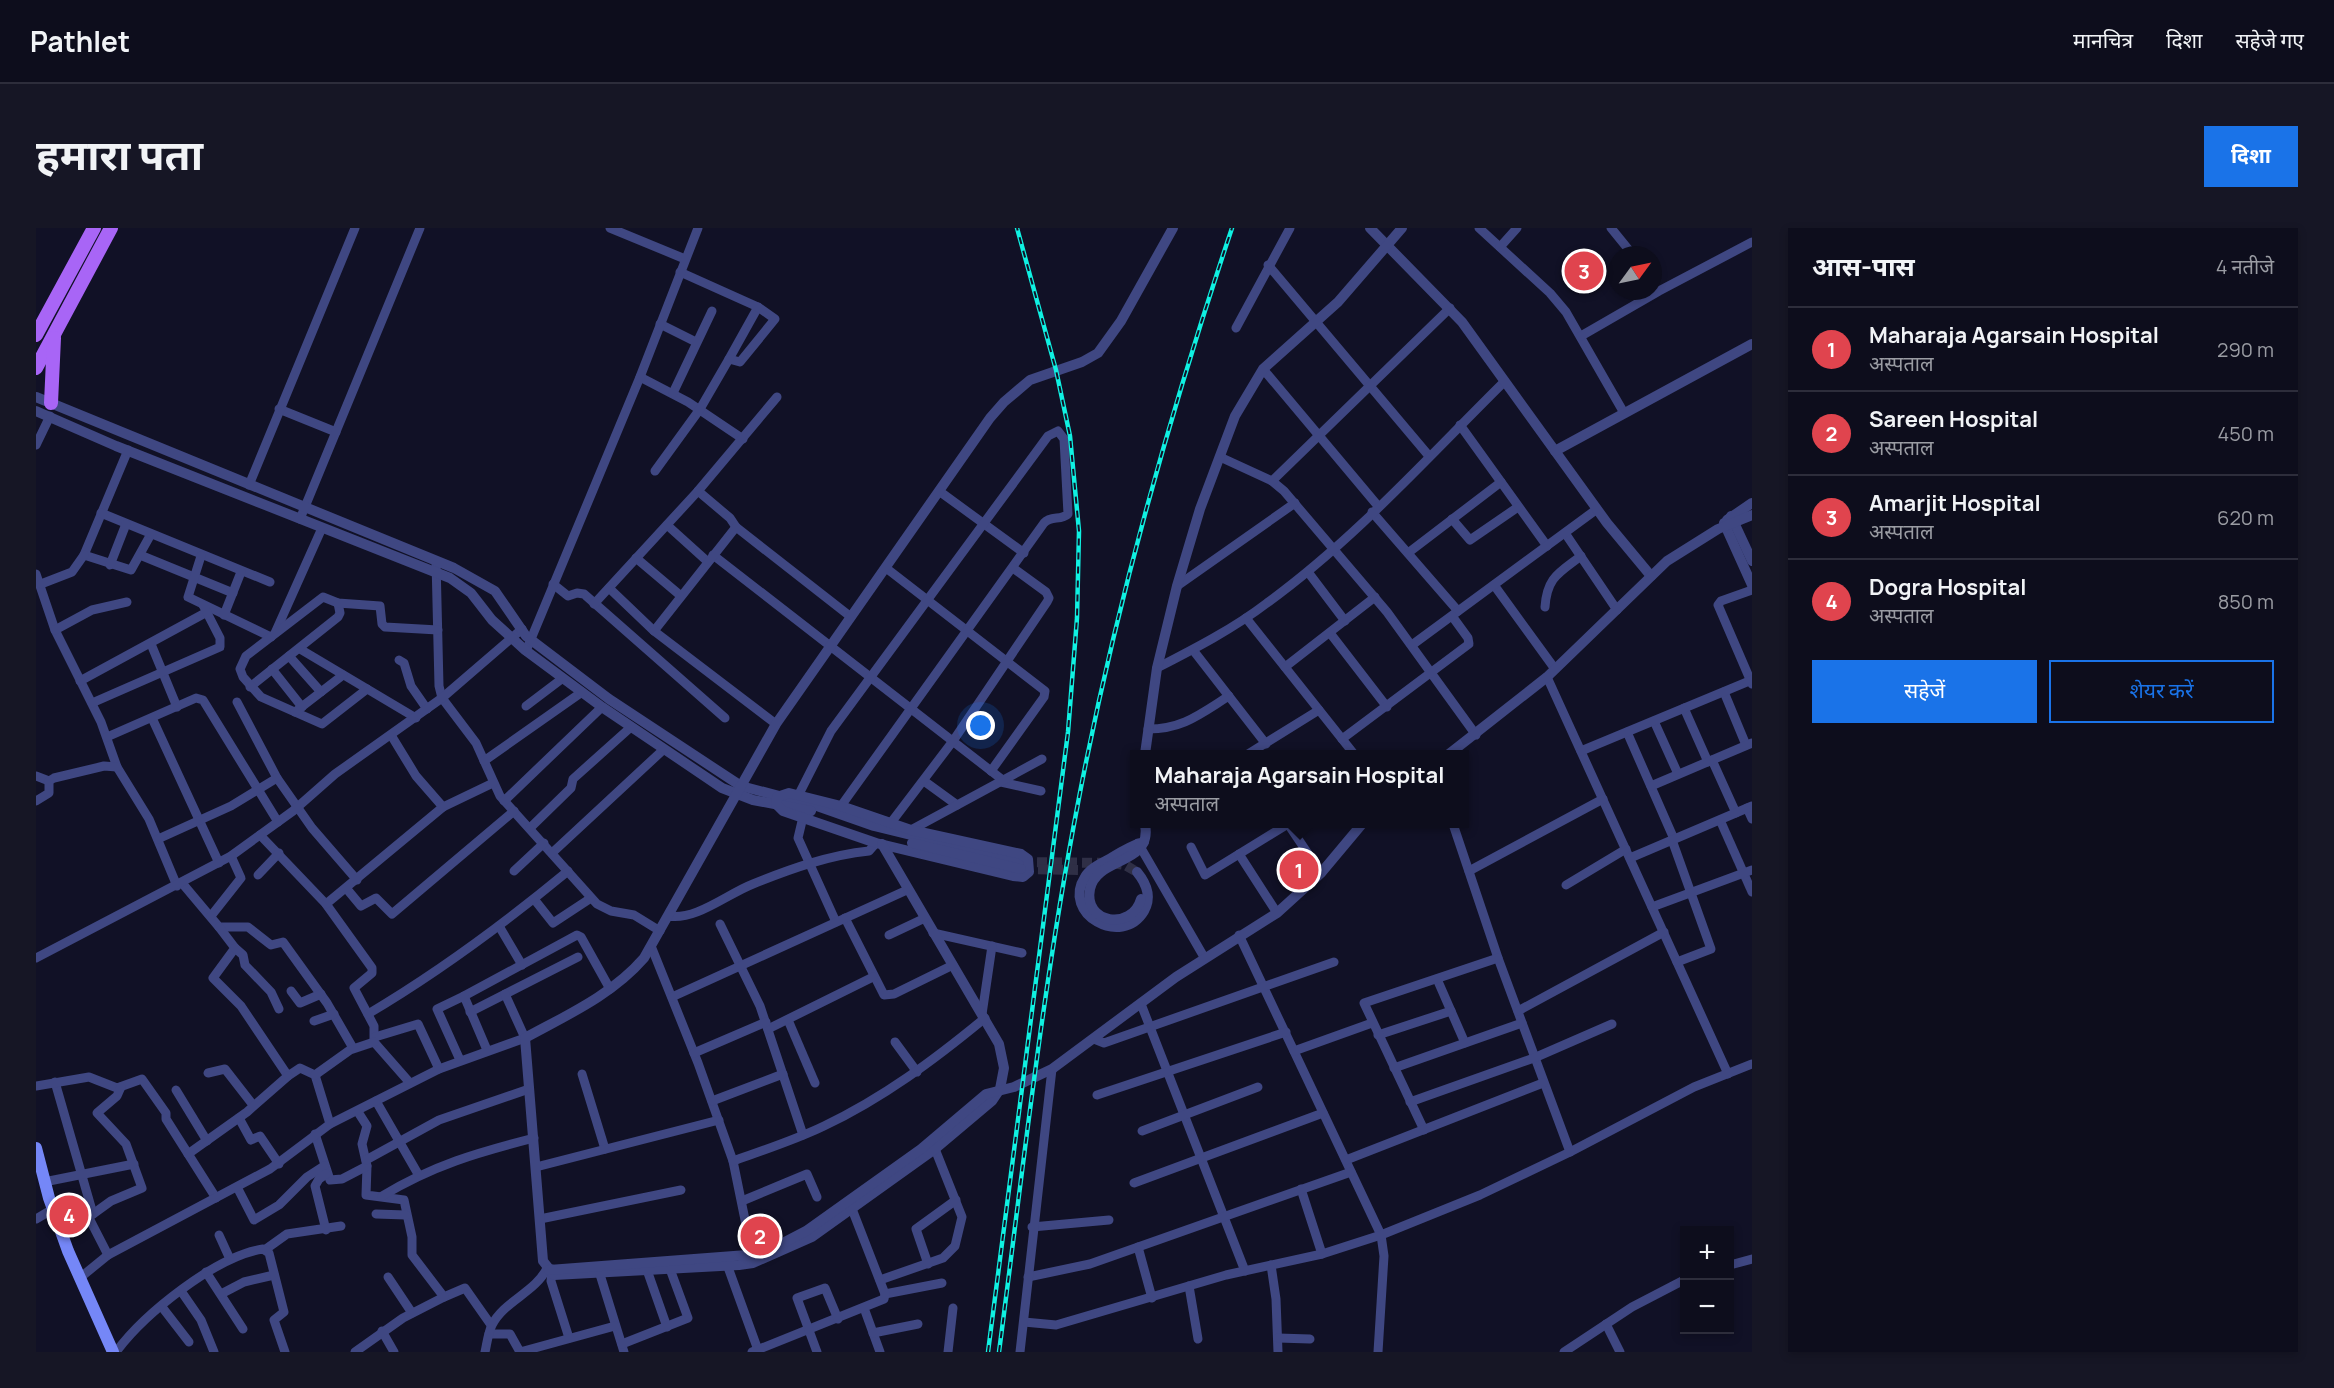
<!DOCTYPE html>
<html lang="hi">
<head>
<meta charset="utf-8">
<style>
  :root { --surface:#0d0d1c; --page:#161625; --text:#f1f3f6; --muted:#9a9ca3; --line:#2d2d3b; --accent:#1a73e8 }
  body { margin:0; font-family:Manrope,"Noto Sans Devanagari",sans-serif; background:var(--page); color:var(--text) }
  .controls { position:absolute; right:18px; bottom:18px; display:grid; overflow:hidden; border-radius:0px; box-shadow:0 3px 9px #0003 }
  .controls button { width:54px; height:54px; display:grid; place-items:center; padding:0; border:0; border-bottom:2px solid var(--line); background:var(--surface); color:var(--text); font:30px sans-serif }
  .compass { position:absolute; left:1572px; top:18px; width:54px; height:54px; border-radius:50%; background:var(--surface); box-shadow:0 3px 9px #0003; rotate:57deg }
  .you { position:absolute; left:945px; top:498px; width:21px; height:21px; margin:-15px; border:4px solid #fff; border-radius:50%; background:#1a73e8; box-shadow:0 0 0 9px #1a73e833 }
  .badge { display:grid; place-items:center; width:39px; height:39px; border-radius:50%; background:var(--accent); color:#fff; font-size:20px; font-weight:700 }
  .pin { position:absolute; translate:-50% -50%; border:3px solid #fff; box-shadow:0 2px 6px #0006 }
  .popup { position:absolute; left:1094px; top:522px; width:339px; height:78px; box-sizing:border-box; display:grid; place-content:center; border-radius:0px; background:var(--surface); filter:drop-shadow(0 2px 4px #0005); font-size:20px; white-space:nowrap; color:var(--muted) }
  .popup b { font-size:22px; color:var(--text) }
  .popup::after { content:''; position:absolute; left:50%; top:100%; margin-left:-12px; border:12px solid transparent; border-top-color:var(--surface) }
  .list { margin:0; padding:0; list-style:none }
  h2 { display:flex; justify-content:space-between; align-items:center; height:78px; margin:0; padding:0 24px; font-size:26px }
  h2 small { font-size:20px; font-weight:400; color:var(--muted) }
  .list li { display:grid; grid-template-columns:39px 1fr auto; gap:18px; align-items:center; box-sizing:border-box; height:84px; padding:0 24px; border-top:2px solid var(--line) }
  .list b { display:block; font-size:22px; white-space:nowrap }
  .list p { margin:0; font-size:20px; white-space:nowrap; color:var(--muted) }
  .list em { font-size:20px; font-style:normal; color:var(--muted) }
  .actions { display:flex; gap:12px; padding:18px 24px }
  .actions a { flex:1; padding:14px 0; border:2px solid var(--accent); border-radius:0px; text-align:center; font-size:21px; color:var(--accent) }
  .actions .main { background:var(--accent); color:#fff }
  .map { position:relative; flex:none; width:1716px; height:1124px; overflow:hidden; border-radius:0px }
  header { display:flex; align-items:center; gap:36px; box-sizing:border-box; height:84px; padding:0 30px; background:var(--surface); border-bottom:2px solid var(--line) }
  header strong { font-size:28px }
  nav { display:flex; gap:33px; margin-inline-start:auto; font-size:21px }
  .intro { display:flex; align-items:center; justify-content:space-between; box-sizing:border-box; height:144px; padding:0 36px }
  h1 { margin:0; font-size:42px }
  .button { padding:15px 27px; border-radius:0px; background:var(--accent); color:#fff; font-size:21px; font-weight:700 }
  main { display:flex; gap:36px; padding:0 36px }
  aside { flex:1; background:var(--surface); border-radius:0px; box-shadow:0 3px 9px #0003 }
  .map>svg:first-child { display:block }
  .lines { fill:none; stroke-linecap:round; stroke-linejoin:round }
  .tertiary-tunnel { stroke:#2f2f46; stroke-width:10; stroke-dasharray:10 5; stroke-linecap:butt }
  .minor { stroke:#3f4782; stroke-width:9 }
  .tertiary { stroke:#3f4782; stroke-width:10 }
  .secondary { stroke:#7587f7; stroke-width:12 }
  .primary { stroke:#a865f6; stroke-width:14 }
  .rail-casing { stroke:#0ff1e2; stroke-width:4.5 }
  .rail { stroke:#111126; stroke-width:2; stroke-dasharray:7; stroke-linecap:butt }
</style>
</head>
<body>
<header>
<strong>Pathlet</strong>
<nav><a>मानचित्र</a><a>दिशा</a><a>सहेजे गए</a></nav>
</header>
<div class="intro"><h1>हमारा पता</h1><a class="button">दिशा</a></div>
<main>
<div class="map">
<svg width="1716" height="1124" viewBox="0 0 1716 1124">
  <rect width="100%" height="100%" fill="#111126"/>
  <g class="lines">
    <g class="tertiary-tunnel">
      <path d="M986 634 1076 635 1089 637 1101 644"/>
      <path d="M987 641 1043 642"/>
    </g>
    <g class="minor">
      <path d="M574 0 649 31"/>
      <path d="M1443 0 1514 65 1530 84 1588 185"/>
      <path d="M1575 0 1597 27"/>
      <path d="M1464 19 1481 0"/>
      <path d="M1232 37 1393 228"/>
      <path d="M624 96 660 114"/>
      <path d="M1200 100 1254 0"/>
      <path d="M1545 108 1623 63 1716 14"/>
      <path d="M693 131 722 79"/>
      <path d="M1227 141 1342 278"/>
      <path d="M604 149 652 174 707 211"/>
      <path d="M637 165 676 83"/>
      <path d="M243 181 300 204"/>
      <path d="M1424 197 1511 318"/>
      <path d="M0 217 14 188"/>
      <path d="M92 222 48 327 95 342 115 306"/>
      <path d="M1184 229 1236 253 1248 263 1351 384 1440 507"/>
      <path d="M619 243 664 181 693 131 704 134 739 91 722 79 644 44"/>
      <path d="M1236 253 1414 80"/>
      <path d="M213 257 319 0"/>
      <path d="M662 263 694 290 700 299"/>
      <path d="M903 263 988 325"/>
      <path d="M1336 284 1422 383"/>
      <path d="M65 285 234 354"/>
      <path d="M264 291 384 0"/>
      <path d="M1416 291 1434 312 1482 279"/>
      <path d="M631 297 672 334"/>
      <path d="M1529 305 1581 382"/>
      <path d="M1372 325 1465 254"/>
      <path d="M104 327 197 365"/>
      <path d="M677 327 968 553"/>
      <path d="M165 328 152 369 235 409"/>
      <path d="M600 330 645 368"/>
      <path d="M400 333 403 458 406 470 440 515 464 568 561 676 575 683 598 687 624 703"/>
      <path d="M74 337 90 296"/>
      <path d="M850 340 1009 463 1008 469 955 543"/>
      <path d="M1272 344 1309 393"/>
      <path d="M0 346 19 402 65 494 81 539 113 591 141 658"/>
      <path d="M5 356 36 344 48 327"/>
      <path d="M517 356 532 368 541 365 548 366 689 490"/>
      <path d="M1458 357 1519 441"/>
      <path d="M1141 358 1259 275"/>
      <path d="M573 360 618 403"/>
      <path d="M1716 362 1685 373 1682 377 1716 456"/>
      <path d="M558 376 662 263 741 169"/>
      <path d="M1509 379C1511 349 1523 345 1545 328"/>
      <path d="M188 387 205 344"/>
      <path d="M1210 390 1318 526"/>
      <path d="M19 402 56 382 91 374"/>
      <path d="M239 405 286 300"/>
      <path d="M1294 405 1351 479"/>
      <path d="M115 416 141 479"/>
      <path d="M1376 417 1561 281"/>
      <path d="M264 421 380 490"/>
      <path d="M1157 422 1230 516"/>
      <path d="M490 423 604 149 662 0"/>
      <path d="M253 428 285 464"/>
      <path d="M363 432 368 435 375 458 391 481"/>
      <path d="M1249 439 1339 369"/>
      <path d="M1121 440C1158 421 1197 401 1231 375 1318 312 1392 229 1468 154"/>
      <path d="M236 441 266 479"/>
      <path d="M1511 449 1692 846"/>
      <path d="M44 453 171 384"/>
      <path d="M214 459 302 389 304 385 302 375"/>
      <path d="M331 461 286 496 225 469 207 449 204 441 210 428 287 369 302 375 344 378 346 396 349 399 402 402"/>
      <path d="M1688 464 1710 517"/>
      <path d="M201 474 241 550 276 600 321 652"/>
      <path d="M56 475 184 419V410L167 377"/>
      <path d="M490 478 527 450"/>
      <path d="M1648 480 1672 534"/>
      <path d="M259 484 307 447"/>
      <path d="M116 490 183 635"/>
      <path d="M1618 493 1642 546"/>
      <path d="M740 496 618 403 700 299 815 389"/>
      <path d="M1112 501C1147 501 1164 486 1193 468"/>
      <path d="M1591 504 1638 611"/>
      <path d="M355 507 380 548 407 579"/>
      <path d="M71 509 160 470 167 472 242 594"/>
      <path d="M1306 511 1433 416 1432 410 1416 388"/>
      <path d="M1545 523 1716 452"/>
      <path d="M1212 526 1283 482"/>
      <path d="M1676 532 1700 585"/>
      <path d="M448 533 546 464"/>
      <path d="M0 548 13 553"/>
      <path d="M888 553 921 577"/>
      <path d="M965 554 1005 563"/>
      <path d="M1615 558 1716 515"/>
      <path d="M763 566 795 503 1012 208 1022 203 1028 211 1032 286C1025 293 1015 287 1008 295L805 578"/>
      <path d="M0 573 13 565V553L18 550 68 538 81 539"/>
      <path d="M468 573 566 479"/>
      <path d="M1711 580 1716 591"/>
      <path d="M767 589 762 610 800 694"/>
      <path d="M1684 592 1716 664"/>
      <path d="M854 596 917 513 1011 374 1013 370 1010 364 977 340"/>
      <path d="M1252 596 1285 645"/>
      <path d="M1417 596 1462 730 1534 924"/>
      <path d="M494 600 535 560 537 551 595 499"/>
      <path d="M875 602 1006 531"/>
      <path d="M224 607 290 676 336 740V745L318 760 338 798V814L374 855"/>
      <path d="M122 611 195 578 241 550"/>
      <path d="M1636 612 1675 721 1641 734"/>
      <path d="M1102 615 1168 729"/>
      <path d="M1155 619 1169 647 1252 596"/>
      <path d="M516 625 627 522"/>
      <path d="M1203 626 1241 685"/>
      <path d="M1594 630 1716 578"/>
      <path d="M478 643 508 615"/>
      <path d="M1433 643 1567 571"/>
      <path d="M222 647 243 625"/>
      <path d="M146 655 183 699H212L235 717 247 714 291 775 317 820"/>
      <path d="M1530 657 1590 621"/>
      <path d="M310 660 325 678 340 670 356 686 478 583"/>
      <path d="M498 671 517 695 555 670"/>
      <path d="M290 676 407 579 457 555"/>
      <path d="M1616 679 1716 642"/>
      <path d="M175 688 205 650 195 628"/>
      <path d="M632 688C660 693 691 666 717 656 754 641 793 627 833 623L840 615"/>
      <path d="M809 690 848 767 858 766 917 737"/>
      <path d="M684 696 724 778 767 907"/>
      <path d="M463 698 486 737"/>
      <path d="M183 699 199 720 177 750 205 778 252 848 264 840 279 847 294 896"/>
      <path d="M897 705 986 725"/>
      <path d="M853 707 889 690"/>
      <path d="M1203 707 1345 1007 1348 1028 1342 1124"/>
      <path d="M615 718 662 835 697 933 717 1031"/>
      <path d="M199 720 207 727 209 737 235 764 243 781"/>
      <path d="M0 730 195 628 257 583 299 546 406 470 486 401"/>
      <path d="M1401 751 1429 815"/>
      <path d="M255 763 264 775 285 766"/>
      <path d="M428 768 541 707 545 709 574 761"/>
      <path d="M636 769 871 662"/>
      <path d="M1105 776 1209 1043"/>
      <path d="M1482 783 1628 704"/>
      <path d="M434 784 542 729"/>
      <path d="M332 786C403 744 469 695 532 643"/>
      <path d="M946 786 956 718"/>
      <path d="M752 792 779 855"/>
      <path d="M278 793 298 786"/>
      <path d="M732 801 837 749"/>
      <path d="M1342 807 1415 783"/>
      <path d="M339 809 382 796 403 841"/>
      <path d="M1058 811 1068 815 1298 734"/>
      <path d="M859 814 881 844"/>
      <path d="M1258 823 1336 795"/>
      <path d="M658 825 730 794"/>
      <path d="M424 832 401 781 428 768 451 822"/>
      <path d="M1358 840 1486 795"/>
      <path d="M172 845 189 841 217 877"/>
      <path d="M546 846 569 921"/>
      <path d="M279 847 314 822 338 814"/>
      <path d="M19 854 57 986 26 1006"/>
      <path d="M0 858 53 849 81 860 106 851 130 885V891L180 970"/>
      <path d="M140 862 171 913"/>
      <path d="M1061 867 1250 804"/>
      <path d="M340 873 382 946"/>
      <path d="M676 873 747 846"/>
      <path d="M1374 874 1498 830 1576 796"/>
      <path d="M322 884 331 898 326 916 331 938 330 967 368 972 376 1009V1027L408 1069 429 1060 455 1097"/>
      <path d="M203 890 215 912 224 908 243 936"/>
      <path d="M1388 902 1328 775 1462 730"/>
      <path d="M1106 903 1222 859"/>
      <path d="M279 906 294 952 306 951 331 938"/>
      <path d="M152 926 211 884 252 848"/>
      <path d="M330 932 403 892 493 861"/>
      <path d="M1310 932 1507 855"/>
      <path d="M697 933C728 922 759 912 788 898 847 870 898 832 949 790"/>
      <path d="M500 939 683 892"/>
      <path d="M8 954 98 936"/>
      <path d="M1098 955 1287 885"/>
      <path d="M201 959 218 992 243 977 271 949 288 938"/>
      <path d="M1265 961 1286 1026"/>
      <path d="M346 968C398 937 440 925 498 910"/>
      <path d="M706 973 771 946 781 969"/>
      <path d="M57 986 75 973 106 960 90 916 61 885 81 868 85 859"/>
      <path d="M340 986 370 987"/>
      <path d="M53 990 72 1027"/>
      <path d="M0 991 17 981"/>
      <path d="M504 991 645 962"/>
      <path d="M996 999 1073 992"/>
      <path d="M290 1002 279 958 283 951 290 946"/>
      <path d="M183 1007 194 1031"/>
      <path d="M1102 1019 1116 1070"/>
      <path d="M230 1021 251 1006 305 998"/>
      <path d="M689 1031 722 1122"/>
      <path d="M892 1036 880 1001 920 972"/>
      <path d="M1235 1037 1240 1071 1242 1124"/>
      <path d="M1694 1037 1716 1031"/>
      <path d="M562 1040 588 1124"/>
      <path d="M516 1041 515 1053 533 1110"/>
      <path d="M611 1042 631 1099"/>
      <path d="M170 1044 207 1101"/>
      <path d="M45 1049 72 1027 234 941 294 896 403 841 489 810 469 766"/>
      <path d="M352 1049 376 1085"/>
      <path d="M992 1049 1054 1036 1315 944"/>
      <path d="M844 1052 907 1030 919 1018 926 989 899 921"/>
      <path d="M1153 1058 1162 1111"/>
      <path d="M145 1063 165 1092 178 1124"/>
      <path d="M185 1066 208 1054 238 1047"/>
      <path d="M849 1066 906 1055"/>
      <path d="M126 1079 153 1114"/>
      <path d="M828 1080 844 1124"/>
      <path d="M988 1094 1020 1097 1190 1047 1286 1026 1345 1007 1444 967 1534 924 1658 859 1716 836"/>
      <path d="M1570 1096 1584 1124"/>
      <path d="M346 1103 358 1124"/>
      <path d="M837 1105 882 1096"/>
      <path d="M453 1106H474L484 1124 579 1098"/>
      <path d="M1242 1110 1274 1111"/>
      <path d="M586 1116 652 1090 634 1041"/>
      <path d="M80 1124C108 1086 180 1028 227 1021L233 1025 248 1084 238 1092 249 1124"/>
      <path d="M319 1124 367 1090 408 1069"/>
      <path d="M449 1124C451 1115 452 1105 456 1097 468 1073 500 1064 511 1040"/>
      <path d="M716 1124 848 1071 849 1066 816 981"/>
      <path d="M781 1124 761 1070 789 1060 802 1091"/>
      <path d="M912 1124 917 1080"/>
      <path d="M984 1124 1016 841"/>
      <path d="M1528 1124 1596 1079 1648 1052"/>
    </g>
    <g class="tertiary">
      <path d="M1334 0 1426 94 1571 295 1615 348"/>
      <path d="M0 169 418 340 459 363 490 408 573 471 705 558 781 578 838 598 986 634"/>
      <path d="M0 183 80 218 414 350 435 365 456 392 489 422 566 479 686 560 717 572 775 583"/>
      <path d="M1519 223 1716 116"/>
      <path d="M1695 288 1716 333"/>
      <path d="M1691 292 1716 275"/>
      <path d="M1688 295 1716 357"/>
      <path d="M1109 526 1121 440 1141 358 1164 281 1199 188 1227 141 1302 74 1366 0"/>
      <path d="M1413 526 1511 449 1631 333 1682 301 1716 287"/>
      <path d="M753 565 805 578 875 602 985 626 992 631 993 644 987 649 977 648 840 615 747 583 740 576 741 569Z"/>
      <path d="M876 615 985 641"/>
      <path d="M846 616 963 816 968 840 964 861 956 873 899 921 776 1009 717 1035 703 1037 518 1047 507 1033 489 810C531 787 576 767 608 730L740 496 954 190 968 174 994 152 1046 134 1062 125 1085 93 1137 0"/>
      <path d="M1101 644C1110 655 1116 669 1108 683 1086 720 1025 686 1049 649 1054 640 1066 635 1075 630 1086 623 1096 617 1108 614"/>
      <path d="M1105 671C1096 703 1047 696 1054 661 1061 628 1117 638 1109 596"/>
      <path d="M513 1042 711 1027 747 1015 770 1003 885 921 950 866 978 859 1016 841 1140 749 1241 685 1285 645 1326 596"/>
    </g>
    <path class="secondary" d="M0 920 13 970 32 1023 77 1124"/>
    <g class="primary">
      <path d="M0 107 58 0"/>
      <path d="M0 140 75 0"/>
      <path d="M15 175 18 110"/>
    </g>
    <defs>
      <g id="rail">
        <path d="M952 1124 1032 504 1041 390 1043 303 1034 208 1020 142 981 0"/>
        <path d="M963 1124C987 941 1007 756 1042 575 1079 380 1133 188 1196 0"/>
      </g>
    </defs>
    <use href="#rail" class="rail-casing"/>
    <use href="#rail" class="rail"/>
  </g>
</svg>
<div class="controls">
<button>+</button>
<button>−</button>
</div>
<svg class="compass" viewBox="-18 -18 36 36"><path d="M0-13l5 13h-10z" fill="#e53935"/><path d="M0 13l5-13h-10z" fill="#9a9ca3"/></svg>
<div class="you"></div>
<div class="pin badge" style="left:1263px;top:642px;background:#e0444e">1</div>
<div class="popup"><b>Maharaja Agarsain Hospital</b>अस्पताल</div>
<div class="pin badge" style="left:724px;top:1008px;background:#e0444e">2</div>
<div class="pin badge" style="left:1548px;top:43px;background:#e0444e">3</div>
<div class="pin badge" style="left:33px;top:987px;background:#e0444e">4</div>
</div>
<aside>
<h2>आस-पास<small>4 नतीजे</small></h2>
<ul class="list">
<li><span class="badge" style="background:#e0444e">1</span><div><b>Maharaja Agarsain Hospital</b><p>अस्पताल</p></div><em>290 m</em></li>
<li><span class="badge" style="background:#e0444e">2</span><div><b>Sareen Hospital</b><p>अस्पताल</p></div><em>450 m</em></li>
<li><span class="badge" style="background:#e0444e">3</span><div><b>Amarjit Hospital</b><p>अस्पताल</p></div><em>620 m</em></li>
<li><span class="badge" style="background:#e0444e">4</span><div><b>Dogra Hospital</b><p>अस्पताल</p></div><em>850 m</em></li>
</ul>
<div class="actions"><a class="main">सहेजें</a><a>शेयर करें</a></div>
</aside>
</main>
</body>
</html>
